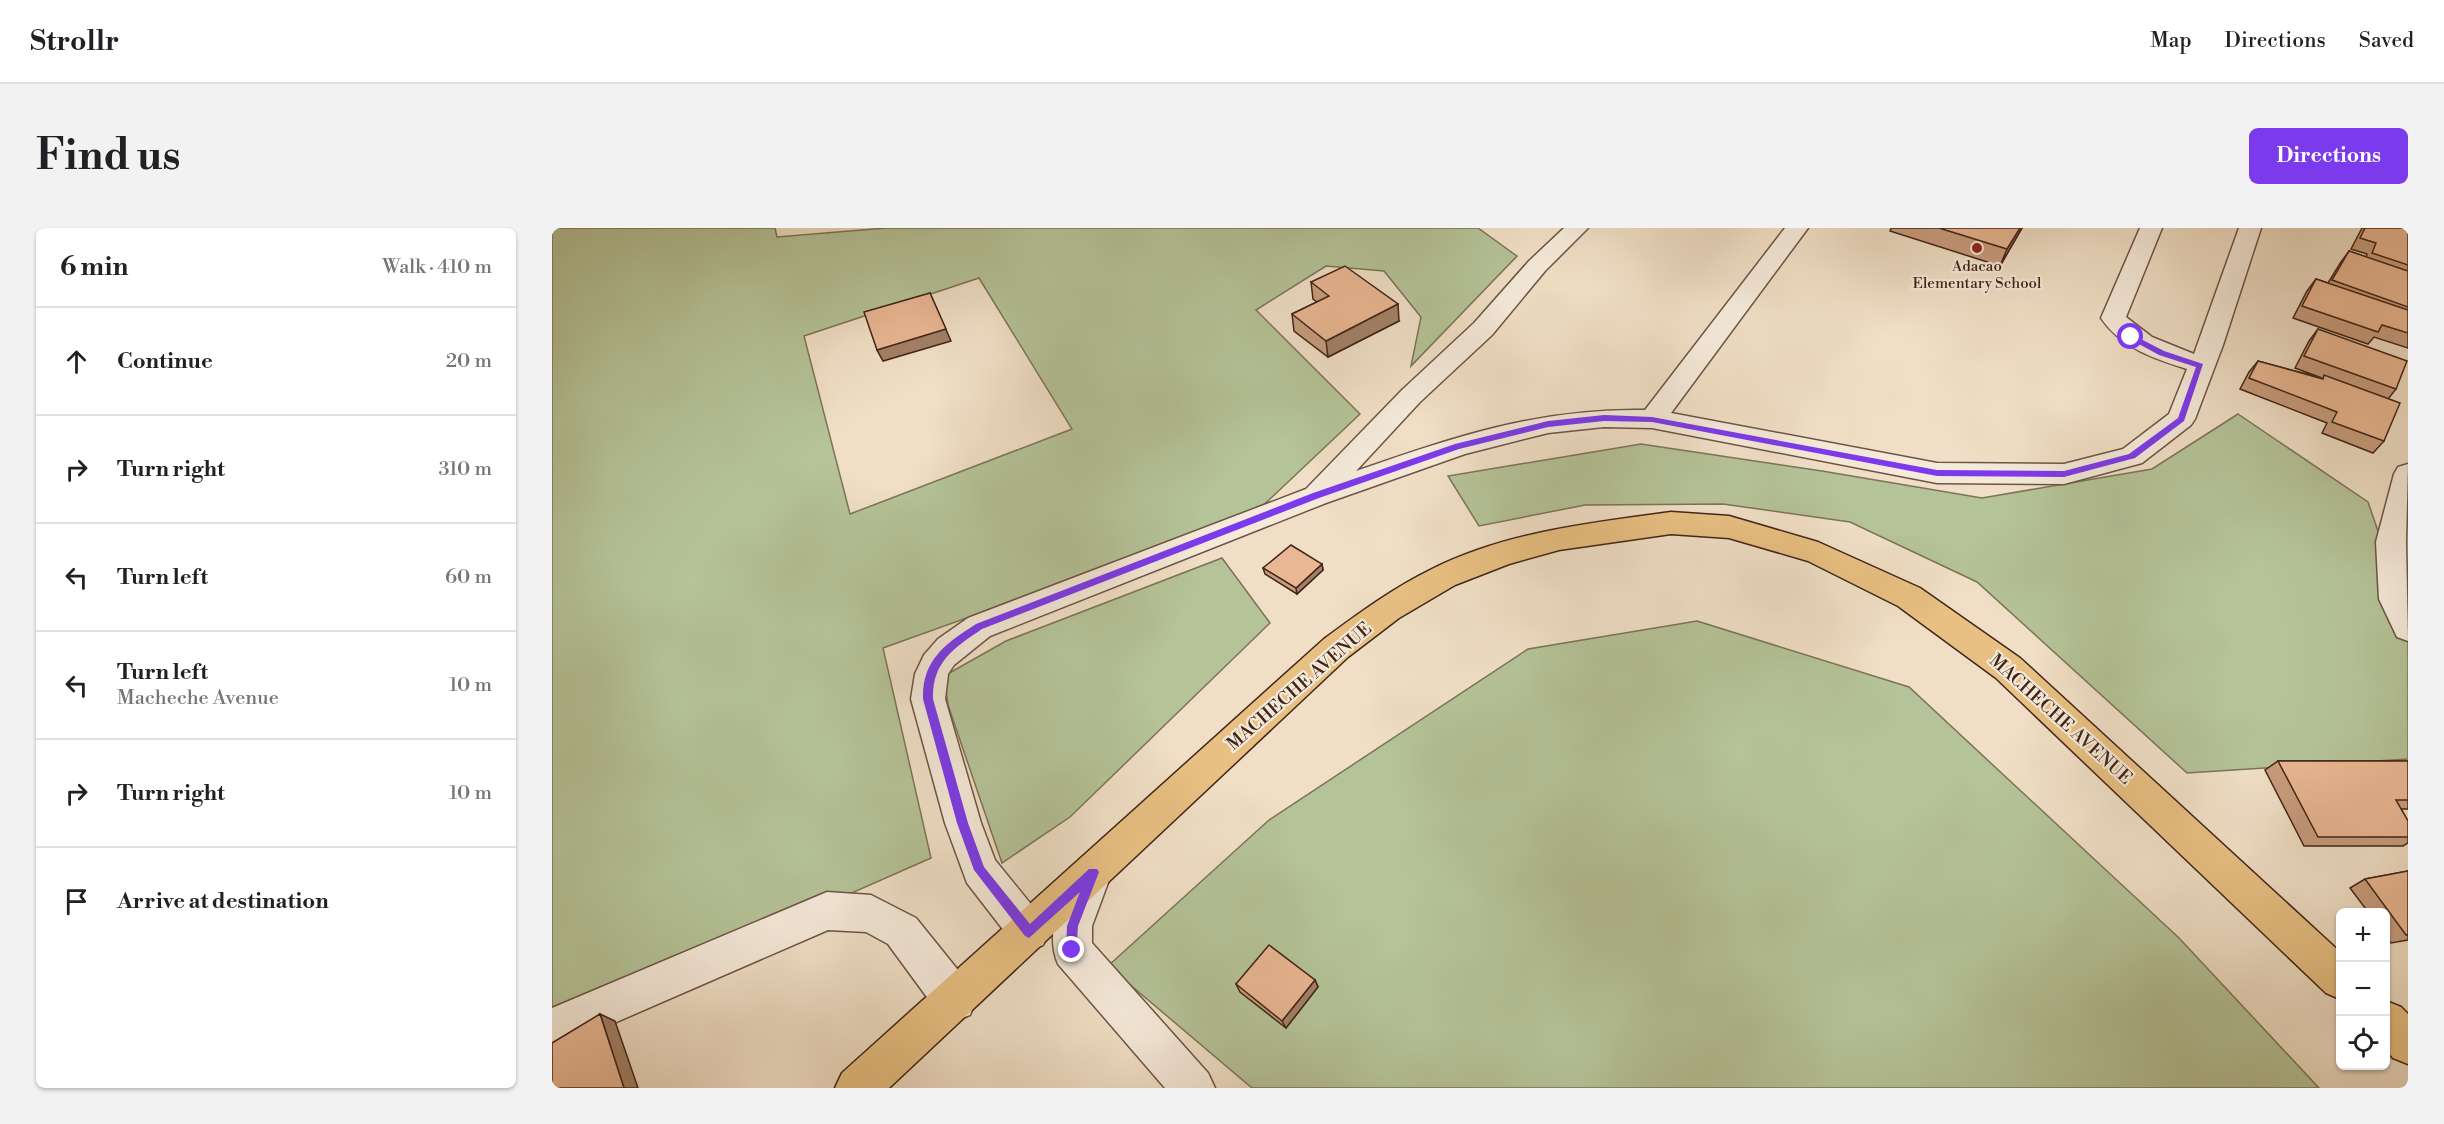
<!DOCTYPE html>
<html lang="en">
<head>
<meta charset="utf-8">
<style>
  :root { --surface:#fff; --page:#f2f2f2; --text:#202124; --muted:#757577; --line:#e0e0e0; --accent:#7c3aed }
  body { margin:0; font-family:"Libre Bodoni",serif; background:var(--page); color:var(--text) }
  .controls { position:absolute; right:18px; bottom:18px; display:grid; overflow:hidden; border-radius:9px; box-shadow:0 2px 4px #0004 }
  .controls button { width:54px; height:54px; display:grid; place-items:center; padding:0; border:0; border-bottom:2px solid var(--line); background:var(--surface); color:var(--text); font:30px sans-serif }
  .stop { position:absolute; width:18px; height:18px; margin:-14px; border:4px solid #7c3aed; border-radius:50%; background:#fff }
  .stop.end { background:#7c3aed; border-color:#fff; box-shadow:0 2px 6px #0008 }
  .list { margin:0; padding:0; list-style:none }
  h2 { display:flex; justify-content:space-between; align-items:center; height:78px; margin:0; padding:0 24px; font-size:26px }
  h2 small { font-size:20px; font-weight:400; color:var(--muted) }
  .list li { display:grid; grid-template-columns:39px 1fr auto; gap:18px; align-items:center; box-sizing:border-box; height:108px; padding:0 24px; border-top:2px solid var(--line) }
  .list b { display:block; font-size:22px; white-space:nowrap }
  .list p { margin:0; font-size:20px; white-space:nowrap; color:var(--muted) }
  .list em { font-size:20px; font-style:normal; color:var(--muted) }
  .icon { flex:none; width:33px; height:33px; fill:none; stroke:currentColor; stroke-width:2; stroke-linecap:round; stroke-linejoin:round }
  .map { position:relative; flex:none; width:1856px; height:860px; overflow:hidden; border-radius:9px }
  header { display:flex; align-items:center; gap:36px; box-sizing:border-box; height:84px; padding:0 30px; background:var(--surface); border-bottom:2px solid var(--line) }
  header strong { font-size:28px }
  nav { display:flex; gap:33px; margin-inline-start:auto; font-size:21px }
  .intro { display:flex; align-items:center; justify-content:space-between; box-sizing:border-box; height:144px; padding:0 36px }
  h1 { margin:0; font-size:42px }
  .button { padding:15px 27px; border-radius:9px; background:var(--accent); color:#fff; font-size:21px; font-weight:700 }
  main { display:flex; gap:36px; padding:0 36px }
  aside { flex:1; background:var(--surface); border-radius:9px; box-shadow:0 2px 4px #0004 }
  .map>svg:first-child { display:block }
  .green { fill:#b5c398; stroke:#7b7458; stroke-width:1.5; fill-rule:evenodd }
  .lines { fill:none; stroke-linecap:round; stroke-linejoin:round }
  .minor-casing { stroke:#6d5444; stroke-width:3 }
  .major-casing { stroke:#412518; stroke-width:3 }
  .minor { fill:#f5eada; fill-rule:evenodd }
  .major { fill:#e8c083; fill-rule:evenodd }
  .wall { fill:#c89d7e; stroke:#412518; stroke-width:1.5 }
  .shaded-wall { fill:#a38067; stroke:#412518; stroke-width:1.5 }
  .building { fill:#e9b793; stroke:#412518; stroke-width:1.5 }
  .route { fill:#7c3aed }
  .poi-dot { fill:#8f2418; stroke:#f5eada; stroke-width:2 }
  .labels { text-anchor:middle; stroke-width:4.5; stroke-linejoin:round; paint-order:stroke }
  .far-poi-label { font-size:15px; fill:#412518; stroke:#f5eada }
  .street-label { font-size:18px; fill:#412518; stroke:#f5eada }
</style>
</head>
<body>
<header>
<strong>Strollr</strong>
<nav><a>Map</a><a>Directions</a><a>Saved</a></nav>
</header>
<div class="intro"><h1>Find us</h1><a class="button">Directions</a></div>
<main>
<aside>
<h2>6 min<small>Walk · 410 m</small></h2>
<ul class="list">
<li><svg class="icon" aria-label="ahead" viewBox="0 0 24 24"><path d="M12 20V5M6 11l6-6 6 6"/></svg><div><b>Continue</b></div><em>20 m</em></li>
<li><svg class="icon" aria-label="right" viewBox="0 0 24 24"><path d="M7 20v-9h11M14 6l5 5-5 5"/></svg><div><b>Turn right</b></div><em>310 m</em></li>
<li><svg class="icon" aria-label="left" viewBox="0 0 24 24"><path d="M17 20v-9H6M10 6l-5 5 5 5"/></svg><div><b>Turn left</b></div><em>60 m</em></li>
<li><svg class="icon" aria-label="left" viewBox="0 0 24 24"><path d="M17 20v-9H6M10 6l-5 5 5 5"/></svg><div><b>Turn left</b><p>Macheche Avenue</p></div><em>10 m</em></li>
<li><svg class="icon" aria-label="right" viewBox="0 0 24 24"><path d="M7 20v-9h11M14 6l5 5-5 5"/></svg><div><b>Turn right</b></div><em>10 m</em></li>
<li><svg class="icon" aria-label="arrive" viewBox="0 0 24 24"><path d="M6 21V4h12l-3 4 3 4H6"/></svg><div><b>Arrive at destination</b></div></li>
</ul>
</aside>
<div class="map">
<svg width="1856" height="860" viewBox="0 0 1856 860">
  <rect width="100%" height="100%" fill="#f0dfc6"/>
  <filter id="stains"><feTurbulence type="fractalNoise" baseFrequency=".00333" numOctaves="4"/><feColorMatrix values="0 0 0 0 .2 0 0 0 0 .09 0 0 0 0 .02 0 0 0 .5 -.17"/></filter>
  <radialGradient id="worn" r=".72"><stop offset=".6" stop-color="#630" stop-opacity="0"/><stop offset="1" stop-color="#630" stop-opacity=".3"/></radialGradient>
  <g class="green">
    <path d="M0 0H223L225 9 334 0H926L965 28 859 138 869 89 832 43 774 38 704 82 808 186 701 287 331 420 379 630 0 797ZM427 50 520 201 298 286 252 108Z"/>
    <path d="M1686 186 1816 274 1839 341 1843 371 1856 400V531L1635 545 1425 354 1298 294 1171 276 1033 277 927 298 896 248 1089 216 1270 243 1430 270 1600 241Z"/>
    <path d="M670 330 718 395 518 589 450 635 396 477 392 448 454 413Z"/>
    <path d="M1145 393 1357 459 1627 710 1767 860H700L556 738 717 592 976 421Z"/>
  </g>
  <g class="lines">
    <defs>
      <g id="minor">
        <path d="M1012 0H1036L993 43 940 107 868 174 804 243C902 209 987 180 1093 182L1233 0H1256L1119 185 1385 235 1512 236 1571 221 1617 186 1635 141C1603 131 1569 120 1549 90L1588 0H1610L1574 89 1600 109 1642 126 1687 0H1709L1671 117 1643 191 1639 197 1590 235 1512 256 1385 255 1100 200 1052 199 996 205 913 226 774 275 438 408 402 437 396 446 393 471 429 595 443 632 491 691 497 704 491 717 477 723 463 717 415 655 393 595 359 471 363 446 372 427 386 411 416 390 754 261 850 162 922 95 977 33Z"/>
        <path d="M1856 236 1854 314 1856 413 1845 409 1827 371 1824 314 1842 246 1846 239Z"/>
        <path d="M541 626 554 631 560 644 540 698V715L656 845 663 860H613L506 736C491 701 513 664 528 631Z"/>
        <path d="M275 664 319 667 364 690 418 757 424 772 418 787 403 793 388 787 336 716 314 704 276 702 0 822V780Z"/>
      </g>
      <g id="major">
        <path d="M1119 284 1177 288 1266 314 1368 360 1468 430 1788 724V771L1774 765 1444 450 1346 378 1256 333 1177 310 1119 306 1007 322 957 336 903 357 847 390 796 429 337 860H283L290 845 772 411C807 385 841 360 880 341 954 304 1038 295 1119 284Z"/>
        <path d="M1834 773 1849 779 1856 786V836L1841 830 1834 822Z"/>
      </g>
    </defs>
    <use href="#minor" class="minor-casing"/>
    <use href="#major" class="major-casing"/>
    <use href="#minor" class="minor"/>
    <use href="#major" class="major"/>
  </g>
  <g class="wall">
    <path d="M1339 0H1470L1448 38 1338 3Z"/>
    <path d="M1810 0H1856V120L1822 109 1816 116 1741 90 1755 63 1764 51 1776 55 1789 34 1797 23 1814 29 1815 26 1799 21Z"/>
    <path d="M759 54 847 93 776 129 742 103 740 86 765 74 761 71Z"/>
    <path d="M1766 101 1844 161 1836 171 1832 213 1821 225 1770 205 1775 195 1688 161 1697 144 1706 133 1770 150 1743 140 1757 113Z"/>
    <path d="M770 336 771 342 745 366 713 346 711 340Z"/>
    <path d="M1726 533H1856V581H1849L1856 593V615L1851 618H1752L1713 542Z"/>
    <path d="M1856 643V712L1839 715 1833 708V684H1816L1798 660 1813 651Z"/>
    <path d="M763 752 766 759 734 800 688 764 684 756Z"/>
  </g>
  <g class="shaded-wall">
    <path d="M1468 0H1470L1448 38 1455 21Z"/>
    <path d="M378 65 399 113 331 133 325 122Z"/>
    <path d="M846 76 847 93 776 129 774 113Z"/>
    <path d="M770 336 771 342 745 366 744 360Z"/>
    <path d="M763 752 766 759 734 800 730 793Z"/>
    <path d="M48 786 63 793 86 860H72Z"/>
  </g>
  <g class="building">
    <path d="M1387 0H1468L1455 21Z"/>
    <path d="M1813 0H1856V37L1820 25 1824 15 1808 10Z"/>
    <path d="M1797 23 1856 43V79L1780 52Z"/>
    <path d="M793 38 846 76 774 113 740 86 777 68 759 54Z"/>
    <path d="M1764 51 1856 82V105L1830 97 1826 104 1750 78Z"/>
    <path d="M378 65 394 101 325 122 312 84Z"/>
    <path d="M1766 101 1855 133 1844 161 1752 128Z"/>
    <path d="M1706 133 1771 151 1772 147 1848 175 1832 213 1780 194 1785 184 1697 150Z"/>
    <path d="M739 317 770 336 744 360 711 340Z"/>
    <path d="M1726 533H1856V572H1844L1856 593V609H1766Z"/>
    <path d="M1856 643V707H1854L1813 651Z"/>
    <path d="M717 717 763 752 730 793 684 756Z"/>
    <path d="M48 786 72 860H0V815Z"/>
  </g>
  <path class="route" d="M1576 107H1581L1612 123 1651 136 1632 193 1583 230 1512 249 1385 248 1100 194 1052 193 996 199 907 221 767 270 430 401C402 420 380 434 381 471L416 595 432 639 478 696 537 641H545L547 644 526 698 524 726 520 728 514 722 515 698 528 664 477 710 473 708 422 642 405 595 371 471C370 432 393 416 424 396L761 265 903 216 996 193 1052 187 1100 189 1385 242 1512 243 1577 226 1626 190 1644 139 1607 127 1576 110Z"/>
  <circle class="poi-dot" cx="1425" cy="20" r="6"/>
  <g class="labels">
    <g class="far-poi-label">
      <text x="1425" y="43">Adacao<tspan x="1425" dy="17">Elementary School</tspan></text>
    </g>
    <g class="street-label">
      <text transform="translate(747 458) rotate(-41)" y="6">MACHECHE AVENUE</text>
      <text transform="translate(1509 491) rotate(42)" y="6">MACHECHE AVENUE</text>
    </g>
  </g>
  <rect width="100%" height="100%" filter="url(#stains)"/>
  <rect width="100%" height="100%" fill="url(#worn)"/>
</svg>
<div class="controls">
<button>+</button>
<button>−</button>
<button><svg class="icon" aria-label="locate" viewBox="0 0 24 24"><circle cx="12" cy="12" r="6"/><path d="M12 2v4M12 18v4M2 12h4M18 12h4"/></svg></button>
</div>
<div class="stop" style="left:1579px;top:109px"></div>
<div class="stop end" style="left:520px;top:722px"></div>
</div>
</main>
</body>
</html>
